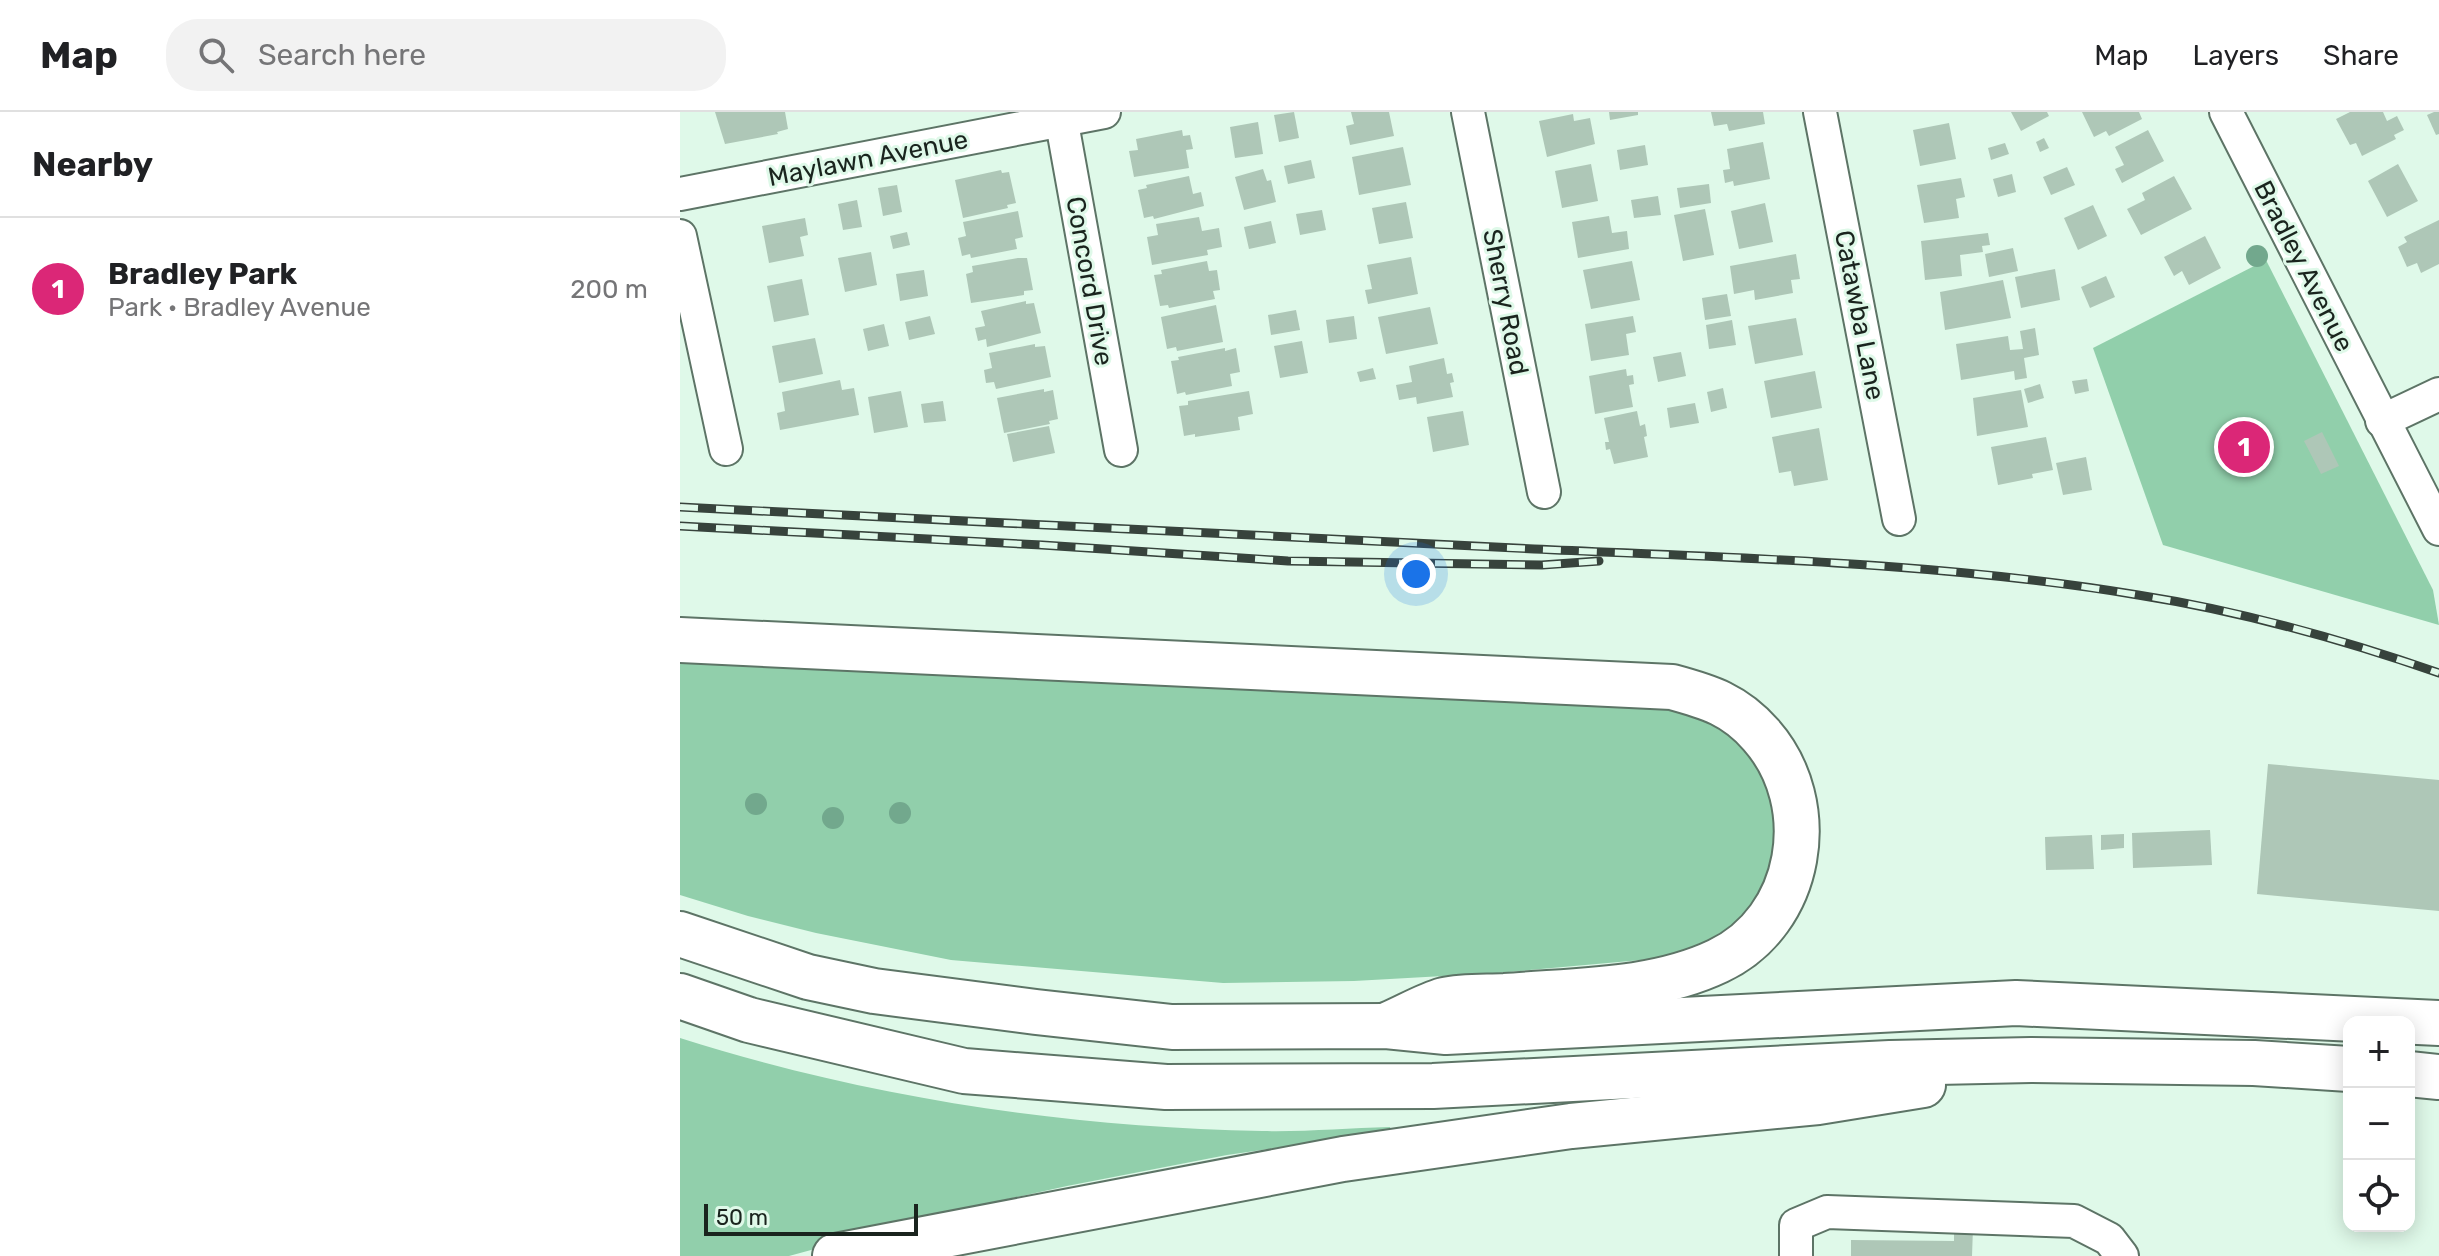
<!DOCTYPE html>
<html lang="en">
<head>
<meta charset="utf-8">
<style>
  :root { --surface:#fff; --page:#f2f2f2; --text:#202124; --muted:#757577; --line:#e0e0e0; --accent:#db2777 }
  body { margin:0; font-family:Rubik,sans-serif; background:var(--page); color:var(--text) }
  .controls { position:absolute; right:24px; bottom:24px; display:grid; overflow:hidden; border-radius:16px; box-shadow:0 4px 20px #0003 }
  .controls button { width:72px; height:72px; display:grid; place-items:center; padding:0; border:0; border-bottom:2px solid var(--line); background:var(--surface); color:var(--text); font:40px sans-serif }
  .scale { position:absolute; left:24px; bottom:20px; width:214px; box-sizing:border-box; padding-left:8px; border:4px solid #1a241e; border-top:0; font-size:22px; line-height:28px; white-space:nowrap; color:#1a241e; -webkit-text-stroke:6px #dff9e9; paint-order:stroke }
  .you { position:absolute; left:736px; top:462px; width:28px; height:28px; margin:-20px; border:6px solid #fff; border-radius:50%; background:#1a73e8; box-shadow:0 0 0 12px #1a73e833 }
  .badge { display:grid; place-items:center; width:52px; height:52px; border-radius:50%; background:var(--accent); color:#fff; font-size:26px; font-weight:700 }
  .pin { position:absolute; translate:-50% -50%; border:4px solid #fff; box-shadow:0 2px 8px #0006 }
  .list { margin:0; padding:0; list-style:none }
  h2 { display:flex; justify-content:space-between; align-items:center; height:104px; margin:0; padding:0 32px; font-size:34px }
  h2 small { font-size:26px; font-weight:400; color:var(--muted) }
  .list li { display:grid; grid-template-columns:52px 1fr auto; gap:24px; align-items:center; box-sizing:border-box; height:144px; padding:0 32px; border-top:2px solid var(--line) }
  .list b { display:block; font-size:30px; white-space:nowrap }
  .list p { margin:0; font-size:26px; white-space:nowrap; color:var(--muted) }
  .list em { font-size:26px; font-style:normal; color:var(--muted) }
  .icon { flex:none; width:44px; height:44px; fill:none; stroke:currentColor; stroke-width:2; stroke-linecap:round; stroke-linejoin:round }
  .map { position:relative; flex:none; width:1759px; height:1144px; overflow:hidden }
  header { display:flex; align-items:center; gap:48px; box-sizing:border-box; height:112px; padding:0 40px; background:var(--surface); border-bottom:2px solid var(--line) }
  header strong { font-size:38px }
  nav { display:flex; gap:44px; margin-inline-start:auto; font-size:28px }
  .search { width:560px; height:72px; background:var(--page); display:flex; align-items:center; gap:20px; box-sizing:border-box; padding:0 28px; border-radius:32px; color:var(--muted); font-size:30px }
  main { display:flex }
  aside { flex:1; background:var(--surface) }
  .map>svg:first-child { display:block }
  .green { fill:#91cfab }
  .building { fill:#aec7b7 }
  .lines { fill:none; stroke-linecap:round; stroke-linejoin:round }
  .minor-casing { stroke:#5d7466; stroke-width:36 }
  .highway-casing { stroke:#5d7466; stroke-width:48 }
  .minor { stroke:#fff; stroke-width:32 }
  .highway { stroke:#fff; stroke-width:44 }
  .rail-casing { stroke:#37433c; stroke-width:9 }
  .rail { stroke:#dff9e9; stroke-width:6; stroke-dasharray:18; stroke-linecap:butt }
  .tree { fill:#72a88d }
  .labels { text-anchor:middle; stroke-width:6; stroke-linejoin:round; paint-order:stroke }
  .street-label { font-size:26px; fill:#1a241e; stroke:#dff9e9 }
</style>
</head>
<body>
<header>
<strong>Map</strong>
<div class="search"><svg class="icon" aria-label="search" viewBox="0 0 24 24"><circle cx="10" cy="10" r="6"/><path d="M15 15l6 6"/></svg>Search here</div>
<nav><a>Map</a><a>Layers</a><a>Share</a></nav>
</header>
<main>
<aside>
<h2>Nearby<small></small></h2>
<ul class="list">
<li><span class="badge">1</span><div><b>Bradley Park</b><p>Park · Bradley Avenue</p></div><em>200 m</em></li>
</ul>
</aside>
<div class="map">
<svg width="1759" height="1144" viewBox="0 0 1759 1144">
  <rect width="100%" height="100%" fill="#dff9e9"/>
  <g class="green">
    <path d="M1586 148 1753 478 1759 513 1483 433 1413 236Z"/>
    <path d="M0 542 1003 592 1072 636 1101 703 1082 795 1017 843 817 861 674 869 543 871 271 848 136 821 68 804 0 783Z"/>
    <path d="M0 926C188 986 385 1015 582 1019 625 1020 667 1016 710 1015L711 1019 547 1043 387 1074 282 1097 109 1144H0Z"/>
  </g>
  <g class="building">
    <path d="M35 0H105L108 17 97 20 98 22 45 32Z"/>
    <path d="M614 0 619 26 599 30 594 3Z"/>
    <path d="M671 0H709L714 24 670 33 666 14 674 12Z"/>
    <path d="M929 0H958V3L930 8Z"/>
    <path d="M1031 0H1083L1085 12 1049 19 1047 12 1034 14Z"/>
    <path d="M1331 0H1367L1369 4 1341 19Z"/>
    <path d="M1402 0H1459L1462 7 1429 24 1426 19 1414 25Z"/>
    <path d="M1670 0H1703L1707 9 1717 4 1724 18 1714 23 1716 27 1682 44 1676 31 1670 33 1656 7Z"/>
    <path d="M1754 0H1759V22L1756 23 1747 3Z"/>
    <path d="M893 2 894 9 910 6 915 32 867 45 859 9Z"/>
    <path d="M578 10 583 42 555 46 550 15Z"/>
    <path d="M1269 11 1276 47 1240 54 1233 18Z"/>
    <path d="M502 18 503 24 510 23 513 37 506 38 509 56 454 65 449 39 458 38 456 27Z"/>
    <path d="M1468 18 1484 49 1442 71 1435 57 1444 53 1435 35Z"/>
    <path d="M1364 26 1369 36 1360 40 1356 30Z"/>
    <path d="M1083 30 1090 67 1054 74 1053 69 1045 71 1043 58 1050 57 1047 37Z"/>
    <path d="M1325 31 1329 42 1311 48 1308 36Z"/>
    <path d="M965 33 968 53 940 58 937 38Z"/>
    <path d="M723 35 731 73 679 83 672 45Z"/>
    <path d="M631 48 635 66 608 72 604 54Z"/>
    <path d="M911 52 918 89 882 96 875 59Z"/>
    <path d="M1718 52 1738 89 1707 105 1688 69Z"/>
    <path d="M1387 55 1395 73 1371 83 1363 65Z"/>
    <path d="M583 57 587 69 591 68 596 90 564 98 555 65Z"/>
    <path d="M321 58 322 61 329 60 336 91 327 93 328 96 283 106 275 68Z"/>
    <path d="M1332 62 1336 80 1318 85 1313 67Z"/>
    <path d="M509 64 513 82 521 80 524 94 474 107 473 104 464 106 458 78 467 76 466 73Z"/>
    <path d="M1494 64 1512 97 1461 123 1447 97 1465 88 1462 81Z"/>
    <path d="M1281 66 1285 85 1276 87 1279 106 1244 111 1237 73Z"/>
    <path d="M1029 72 1031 91 1000 96 997 76Z"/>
    <path d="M217 73 222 100 203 104 198 76Z"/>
    <path d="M978 84 981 103 954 106 951 88Z"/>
    <path d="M177 88 182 115 163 118 158 92Z"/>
    <path d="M726 90 733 126 699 132 692 96Z"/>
    <path d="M1085 91 1093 130 1059 137 1051 99Z"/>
    <path d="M1413 93 1427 124 1398 138 1384 106Z"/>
    <path d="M1025 97 1034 143 1003 149 994 103Z"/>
    <path d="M642 98 646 118 620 123 616 102Z"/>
    <path d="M338 99 343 125 335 127 337 137 291 146 290 142 282 144 278 126 286 124 283 110Z"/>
    <path d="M929 104 932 121 947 119 949 137 898 146 892 110Z"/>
    <path d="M519 105 522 119 539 116 542 135 527 138 528 143 472 153 467 125 478 123 476 112Z"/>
    <path d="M125 106 128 123 120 125 124 144 89 151 82 114Z"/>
    <path d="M1759 108V152L1741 161 1737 151 1727 155 1718 135 1727 130 1724 125Z"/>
    <path d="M591 109 596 131 569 137 564 115Z"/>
    <path d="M227 120 230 133 213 137 210 124Z"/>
    <path d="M1308 121 1310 133 1302 134 1303 140 1280 143 1282 164 1245 168 1241 129Z"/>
    <path d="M1525 124 1541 156 1509 173 1502 159 1494 164 1484 145Z"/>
    <path d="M1333 136 1338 159 1309 165 1305 142Z"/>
    <path d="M191 140 197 173 165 180 158 146Z"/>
    <path d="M1116 142 1120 167 1111 168 1113 181 1075 188 1074 178 1054 182 1050 154Z"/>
    <path d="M731 145 738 182 688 192 685 178 692 177 687 153Z"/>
    <path d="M338 146H347L353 178 344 179V183L291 191 286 162 293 160 292 154Z"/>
    <path d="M527 149 529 159 537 158 540 178 533 179 535 187 489 196 488 193 480 194 474 163 482 162 481 158Z"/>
    <path d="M952 149 960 188 911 197 903 158Z"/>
    <path d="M1375 157 1380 188 1341 196 1335 165Z"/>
    <path d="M244 158 248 184 220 189 216 162Z"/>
    <path d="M1426 164 1435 185 1410 196 1401 175Z"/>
    <path d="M122 167 129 203 94 210 87 174Z"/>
    <path d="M1323 168 1331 206 1265 218 1260 180Z"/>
    <path d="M1047 182 1051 204 1025 208 1022 186Z"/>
    <path d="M346 189V192L354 191 361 221 307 235 306 227 298 229 295 216 305 214 301 199Z"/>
    <path d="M536 193 543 230 497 239 496 235 487 237 481 205Z"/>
    <path d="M750 195 758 232 706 242 698 205Z"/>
    <path d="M616 198 620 218 591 223 588 203Z"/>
    <path d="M250 204 255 222 229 228 225 210Z"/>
    <path d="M674 204 677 227 649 231 646 208Z"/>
    <path d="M953 204 956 220 946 222 949 243 911 249 905 212Z"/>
    <path d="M1116 206 1123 243 1075 252 1068 214Z"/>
    <path d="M1052 208 1056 233 1029 237 1026 213Z"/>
    <path d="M204 212 209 234 188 239 183 217Z"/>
    <path d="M1355 216 1359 243 1344 246 1347 266 1335 268 1334 259 1281 268 1276 232 1328 224 1330 238 1343 237 1340 219Z"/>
    <path d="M135 226 143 262 99 271 92 234Z"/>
    <path d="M622 229 628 261 600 266 594 234Z"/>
    <path d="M355 232V235L365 234 371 265 316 277 314 270 306 271 304 258 312 256 309 241Z"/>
    <path d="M545 236V239L556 236 560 260 550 262 552 274 506 283 505 280 497 282 491 249 499 248 498 245Z"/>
    <path d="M1001 240 1006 264 978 270 973 245Z"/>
    <path d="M764 246 767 262 772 261 774 270 770 271 773 285 737 292 736 285 719 288 716 273 732 270 729 254Z"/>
    <path d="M693 256 696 267 680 270 677 260Z"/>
    <path d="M946 257 947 264 953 263 954 272 949 273 953 295 915 302 909 264Z"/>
    <path d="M1135 259 1142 296 1091 306 1084 269Z"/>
    <path d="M1407 267 1409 279 1395 282 1392 269Z"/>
    <path d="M160 268 162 278 174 276 179 303 100 318 97 301 105 299 102 280Z"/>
    <path d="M1360 272 1364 286 1348 291 1344 277Z"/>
    <path d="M1043 276 1047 296 1031 300 1027 280Z"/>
    <path d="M364 277V280L373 278 378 307 369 309 370 312 324 321 317 286Z"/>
    <path d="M1341 278 1348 315 1297 324 1293 286Z"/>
    <path d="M221 279 228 315 194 321 188 285Z"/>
    <path d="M569 279 573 302 558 305 560 318 515 325V322L504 324 499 294 508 293V289Z"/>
    <path d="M263 289 266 309 244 311 241 292Z"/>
    <path d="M1015 291 1019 311 990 316 987 296Z"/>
    <path d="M783 299 789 333 753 340 747 305Z"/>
    <path d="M957 299 960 314 965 312 967 324 964 325 968 345 934 352 930 337 926 338 925 330H929L924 306Z"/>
    <path d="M369 314 375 341 333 350 327 322Z"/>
    <path d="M1139 316 1148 368 1114 374 1111 359 1099 361 1092 325Z"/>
    <path d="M1642 320 1659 354 1641 362 1624 329Z"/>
    <path d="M1366 325 1373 358 1352 362 1353 366 1318 373 1311 335Z"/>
    <path d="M1406 345 1412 378 1383 383 1376 351Z"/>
    <path d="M1588 652 1759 668V799L1577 782Z"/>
    <path d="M1530 718 1532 753 1453 756 1452 721Z"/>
    <path d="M1444 722V736L1421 738V723Z"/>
    <path d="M1412 723 1414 757 1366 758 1365 725Z"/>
    <path d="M1274 1116H1293L1292 1144H1171V1128L1274 1129Z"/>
  </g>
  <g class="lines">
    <defs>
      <g id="minor">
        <path d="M380 0 441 338"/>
        <path d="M788 0 864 380"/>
        <path d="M1140 0 1219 407"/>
        <path d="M1546 0 1759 417"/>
        <path d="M0 82 424 0"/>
        <path d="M0 124 46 337"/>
        <path d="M1702 309 1759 282"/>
        <path d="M1116 1144V1113L1147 1100 1394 1109 1429 1127 1442 1144"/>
      </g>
      <g id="highway">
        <path d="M0 528 992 575C1029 585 1055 593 1081 623 1142 692 1123 809 1038 849 973 880 895 878 825 884 805 885 783 884 764 888 746 893 726 905 709 912"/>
        <path d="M0 822 128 865 194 879 356 900 492 915 706 914 766 920 1336 891 1759 911"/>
        <path d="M0 884 69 908 284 959 486 975 753 974 1210 951 1351 948 1574 951 1669 957"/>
        <path d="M1729 962 1759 965"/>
        <path d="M155 1144 663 1047 891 1014 1138 990 1243 973"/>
      </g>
    </defs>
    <use href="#minor" class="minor-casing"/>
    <use href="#highway" class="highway-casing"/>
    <use href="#minor" class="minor"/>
    <use href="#highway" class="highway"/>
    <defs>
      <g id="rail">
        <path d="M0 395C285 409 569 423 854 437 1055 446 1259 450 1458 483 1561 499 1661 527 1759 561"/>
        <path d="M0 414 362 433 608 449 862 453 919 449"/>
      </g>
    </defs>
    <use href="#rail" class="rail-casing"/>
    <use href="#rail" class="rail"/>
  </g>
  <g class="tree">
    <circle cx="1577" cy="144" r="11"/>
    <circle cx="76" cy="692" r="11"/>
    <circle cx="220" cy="701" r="11"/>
    <circle cx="153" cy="706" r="11"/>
  </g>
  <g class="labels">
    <g class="street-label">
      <text transform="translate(188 46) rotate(-11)" y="9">Maylawn Avenue</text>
      <text transform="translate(1624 154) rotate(63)" y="9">Bradley Avenue</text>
      <text transform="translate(410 169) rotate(80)" y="9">Concord Drive</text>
      <text transform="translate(826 190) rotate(79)" y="9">Sherry Road</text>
      <text transform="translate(1180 203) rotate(79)" y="9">Catawba Lane</text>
    </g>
  </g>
</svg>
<div class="controls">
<button>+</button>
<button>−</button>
<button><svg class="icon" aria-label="locate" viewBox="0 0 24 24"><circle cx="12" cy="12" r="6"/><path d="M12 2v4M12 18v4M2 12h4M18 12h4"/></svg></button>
</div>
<div class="scale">50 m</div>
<div class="you"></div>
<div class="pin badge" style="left:1564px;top:335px">1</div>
</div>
</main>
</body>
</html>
